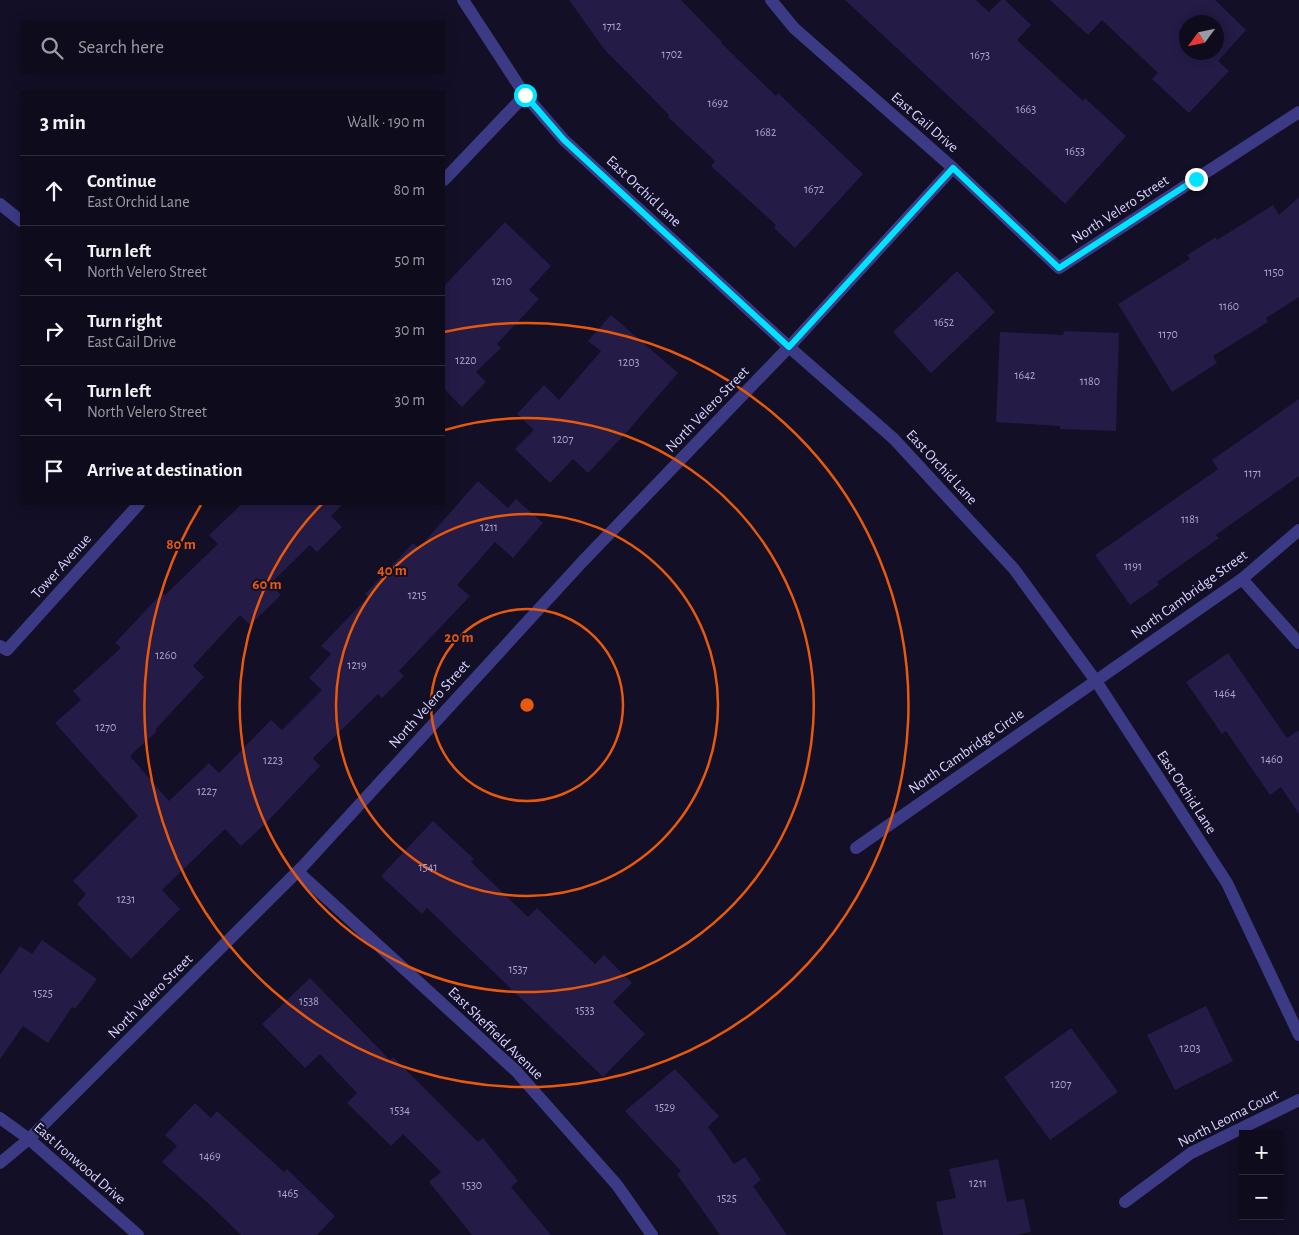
<!DOCTYPE html>
<html lang="en">
<head>
<meta charset="utf-8">
<style>
  :root { --surface:#0e0b1c; --page:#1c1929; --text:#f1f3f6; --muted:#9b9ba3; --line:#2e2b3b }
  body { margin:0; font-family:"Alegreya Sans",sans-serif; background:var(--page); color:var(--text) }
  .controls { position:absolute; right:15px; bottom:15px; display:grid; overflow:hidden; border-radius:0px; box-shadow:0 2px 12px #0003 }
  .controls button { width:45px; height:45px; display:grid; place-items:center; padding:0; border:0; border-bottom:1px solid var(--line); background:var(--surface); color:var(--text); font:25px sans-serif }
  .compass { position:absolute; left:1179px; top:15px; width:45px; height:45px; border-radius:50%; background:var(--surface); box-shadow:0 2px 12px #0003; rotate:237deg }
  .stop { position:absolute; width:15px; height:15px; margin:-11px; border:4px solid #00e5ff; border-radius:50%; background:#fff }
  .stop.end { background:#00e5ff; border-color:#fff; box-shadow:0 1px 5px #0008 }
  .list { margin:0; padding:0; list-style:none }
  h2 { display:flex; justify-content:space-between; align-items:center; height:65px; margin:0; padding:0 20px; font-size:21px }
  h2 small { font-size:16px; font-weight:400; color:var(--muted) }
  .list li { display:grid; grid-template-columns:32px 1fr auto; gap:15px; align-items:center; box-sizing:border-box; height:70px; padding:0 20px; border-top:1px solid var(--line) }
  .list b { display:block; font-size:19px; white-space:nowrap }
  .list p { margin:0; font-size:16px; white-space:nowrap; color:var(--muted) }
  .list em { font-size:16px; font-style:normal; color:var(--muted) }
  .icon { flex:none; width:28px; height:28px; fill:none; stroke:currentColor; stroke-width:2; stroke-linecap:round; stroke-linejoin:round }
  .map { position:relative; flex:none; width:1299px; height:1235px; overflow:hidden }
  .search { position:absolute; background:var(--surface); box-shadow:0 2px 12px #0003; left:20px; top:20px; width:425px; height:55px; display:flex; align-items:center; gap:12px; box-sizing:border-box; padding:0 18px; border-radius:0px; color:var(--muted); font-size:19px }
  .panel { position:absolute; background:var(--surface); box-shadow:0 2px 12px #0003; left:20px; top:90px; width:425px; height:415px; border-radius:0px }
  .map>svg:first-child { display:block }
  .building { fill:#241b47; fill-rule:evenodd }
  .lines { fill:none; stroke-linecap:round; stroke-linejoin:round }
  .minor { stroke:#3d3a85; stroke-width:12 }
  .tertiary { stroke:#3d3a85; stroke-width:12 }
  .route { stroke:#00e5ff; stroke-width:6 }
  .ring { fill:none; stroke:#e8590c; stroke-width:2.5 }
  .labels { text-anchor:middle; stroke-width:4; stroke-linejoin:round; paint-order:stroke }
  .number-label { font-size:12px; fill:#aca6d1 }
  .street-label { font-size:15px; fill:#d9d4ff; stroke:#130f26 }
  .centre { fill:#e8590c; stroke:#130f26; stroke-width:2.5 }
  .ring-label { font-size:15px; text-anchor:middle; font-weight:bold; fill:#e8590c; stroke:#130f26; stroke-width:4; stroke-linejoin:round; paint-order:stroke }
</style>
</head>
<body>
<div class="map">
<svg width="1299" height="1235" viewBox="0 0 1299 1235">
  <rect width="100%" height="100%" fill="#130f26"/>
  <g class="building">
    <path d="M569 0H681L722 42 721 43 776 96 778 93 863 174 795 248 774 228 776 225 711 166 715 161 668 117 669 115 604 49Z"/>
    <path d="M845 0H976L989 12 1001 0H1005L1031 25 1017 40 1083 101 1085 98 1126 136 1065 204Z"/>
    <path d="M1050 0H1215L1246 30 1218 61 1229 71 1189 113 1152 79 1158 73 1102 20 1088 35ZM1186 22H1216V52H1186Z"/>
    <path d="M1299 197V297L1266 318 1268 322 1213 356 1217 363 1172 392 1118 304 1190 259 1187 255 1216 237 1217 240 1273 205 1279 215Z"/>
    <path d="M505 222 551 266 529 290 539 299 497 344 501 348 476 372 486 382 462 407 444 389V286Z"/>
    <path d="M957 271 995 312 931 373 893 332Z"/>
    <path d="M611 315 678 373 625 434 588 473 573 459 550 483 515 449 534 430 517 414 544 385 559 400 601 351 588 341Z"/>
    <path d="M1064 331 1119 333 1116 431 1060 429V426L996 422 1000 332 1063 335Z"/>
    <path d="M1299 399V476L1216 535 1219 538 1157 582 1159 585 1130 605 1095 555 1218 469 1212 460Z"/>
    <path d="M478 481 508 508 516 499 543 523 513 558 495 542 457 585 470 596 399 671 404 676 382 698 378 694 313 758 320 766 266 823 241 846 225 829 162 890 180 909 131 959 77 904 86 894 73 881 138 816 55 723 81 700 73 691 121 648 115 643 162 593 165 595 218 544 209 535 242 504H343L331 516 342 527 317 552 310 545 270 584 281 595 250 625 240 615 193 666 204 677 155 730 157 731 130 756 169 801 209 763 219 773 271 720 282 730 322 690 309 678 331 654 321 646 368 597 365 594 413 543 419 548Z"/>
    <path d="M1228 653 1287 738 1299 730V814L1281 787 1270 795 1226 731 1222 734 1186 682Z"/>
    <path d="M433 821 474 859 471 862 528 917 537 908 595 964 604 955 632 983 613 1002 645 1034 603 1077 427 908 422 914 381 876Z"/>
    <path d="M42 940 97 979 75 1009 72 1007 48 1043 23 1026 0 1059V975L20 946 32 954Z"/>
    <path d="M310 978 390 1060 393 1057 478 1142 483 1138 518 1181 511 1187 551 1235H472L429 1182 441 1172 403 1134 391 1146 347 1103 357 1093 320 1054 305 1068 262 1024Z"/>
    <path d="M1206 1006 1233 1061 1175 1090 1147 1035Z"/>
    <path d="M1071 1028 1118 1092 1050 1140 1004 1077Z"/>
    <path d="M675 1069 719 1116 708 1127 734 1164 745 1157 761 1180 753 1186 787 1235H720L677 1174 681 1171 625 1111Z"/>
    <path d="M195 1103 211 1118 217 1111 284 1172 287 1169 335 1216 317 1235H241L209 1204 162 1162 177 1146 165 1135Z"/>
    <path d="M998 1159 1007 1202 1024 1199 1031 1232 1016 1235H943L936 1202 956 1198 949 1169Z"/>
  </g>
  <g class="lines">
    <g class="minor">
      <path d="M771 0 794 28 953 168 1059 268 1299 112"/>
      <path d="M444 180 525 95"/>
      <path d="M0 204 21 221"/>
      <path d="M1242 579 1299 643"/>
      <path d="M0 646 7 650 139 504"/>
      <path d="M856 848 1242 579 1299 530"/>
      <path d="M298 872 516 1071 617 1185 652 1235"/>
      <path d="M0 1118 29 1139 138 1235"/>
      <path d="M0 1163 29 1139 304 865 583 561 789 347 953 168"/>
      <path d="M1125 1202 1191 1153 1299 1100"/>
    </g>
    <path class="tertiary" d="M463 0 525 95 564 140 789 347 894 439 1014 569 1096 681 1227 883 1299 1035"/>
  </g>
  <g class="lines">
    <path class="route" d="M525 95 564 140 789 347 953 168 1059 268 1196 179"/>
  </g>
  <g class="ring">
    <circle cx="527" cy="705" r="96"/>
    <circle cx="527" cy="705" r="191"/>
    <path d="M445 430A287 287 0 1 1 322 504"/>
    <path d="M444 332A382 382 0 1 1 201 505"/>
  </g>
  <g class="labels">
    <g class="number-label">
      <text x="612" y="30">1712</text>
      <text x="672" y="58">1702</text>
      <text x="980" y="59">1673</text>
      <text x="718" y="107">1692</text>
      <text x="1026" y="113">1663</text>
      <text x="766" y="136">1682</text>
      <text x="1075" y="155">1653</text>
      <text x="814" y="193">1672</text>
      <text x="1274" y="276">1150</text>
      <text x="502" y="285">1210</text>
      <text x="1229" y="310">1160</text>
      <text x="944" y="326">1652</text>
      <text x="1168" y="338">1170</text>
      <text x="466" y="364">1220</text>
      <text x="629" y="366">1203</text>
      <text x="1025" y="379">1642</text>
      <text x="1090" y="385">1180</text>
      <text x="563" y="443">1207</text>
      <text x="1253" y="477">1171</text>
      <text x="1190" y="523">1181</text>
      <text x="489" y="531">1211</text>
      <text x="1133" y="570">1191</text>
      <text x="417" y="599">1215</text>
      <text x="166" y="659">1260</text>
      <text x="357" y="669">1219</text>
      <text x="1225" y="697">1464</text>
      <text x="106" y="731">1270</text>
      <text x="1272" y="763">1460</text>
      <text x="273" y="764">1223</text>
      <text x="207" y="795">1227</text>
      <text x="428" y="871">1541</text>
      <text x="126" y="903">1231</text>
      <text x="518" y="973">1537</text>
      <text x="43" y="997">1525</text>
      <text x="309" y="1005">1538</text>
      <text x="585" y="1014">1533</text>
      <text x="1190" y="1052">1203</text>
      <text x="1061" y="1088">1207</text>
      <text x="665" y="1111">1529</text>
      <text x="400" y="1114">1534</text>
      <text x="210" y="1160">1469</text>
      <text x="978" y="1187">1211</text>
      <text x="472" y="1189">1530</text>
      <text x="288" y="1197">1465</text>
      <text x="727" y="1202">1525</text>
    </g>
    <g class="street-label">
      <text transform="translate(925 122) rotate(41)" y="5">East Gail Drive</text>
      <text transform="translate(644 191) rotate(43)" y="5">East Orchid Lane</text>
      <text transform="translate(1120 209) rotate(-33)" y="5">North Velero Street</text>
      <text transform="translate(707 409) rotate(-46)" y="5">North Velero Street</text>
      <text transform="translate(942 467) rotate(47)" y="5">East Orchid Lane</text>
      <text transform="translate(61 566) rotate(-48)" y="5">Tower Avenue</text>
      <text transform="translate(1189 594) rotate(-36)" y="5">North Cambridge Street</text>
      <text transform="translate(429 704) rotate(-48)" y="5">North Velero Street</text>
      <text transform="translate(966 751) rotate(-35)" y="5">North Cambridge Circle</text>
      <text transform="translate(1187 792) rotate(57)" y="5">East Orchid Lane</text>
      <text transform="translate(150 996) rotate(-45)" y="5">North Velero Street</text>
      <text transform="translate(496 1033) rotate(44)" y="5">East Sheffield Avenue</text>
      <text transform="translate(1228 1118) rotate(-27)" y="5">North Leoma Court</text>
      <text transform="translate(80 1163) rotate(41)" y="5">East Ironwood Drive</text>
    </g>
  </g>
  <circle cx="527" cy="705" r="8" class="centre"/>
  <g class="ring-label">
    <text x="181" y="549">80 m</text>
    <text x="392" y="575">40 m</text>
    <text x="267" y="589">60 m</text>
    <text x="459" y="642">20 m</text>
  </g>
</svg>
<div class="controls">
<button>+</button>
<button>−</button>
</div>
<svg class="compass" viewBox="-18 -18 36 36"><path d="M0-13l5 13h-10z" fill="#e53935"/><path d="M0 13l5-13h-10z" fill="#9b9ba3"/></svg>
<div class="stop" style="left:525px;top:95px"></div>
<div class="stop end" style="left:1196px;top:179px"></div>
<div class="search"><svg class="icon" aria-label="search" viewBox="0 0 24 24"><circle cx="10" cy="10" r="6"/><path d="M15 15l6 6"/></svg>Search here</div>
<section class="panel">
<h2>3 min<small>Walk · 190 m</small></h2>
<ul class="list">
<li><svg class="icon" aria-label="ahead" viewBox="0 0 24 24"><path d="M12 20V5M6 11l6-6 6 6"/></svg><div><b>Continue</b><p>East Orchid Lane</p></div><em>80 m</em></li>
<li><svg class="icon" aria-label="left" viewBox="0 0 24 24"><path d="M17 20v-9H6M10 6l-5 5 5 5"/></svg><div><b>Turn left</b><p>North Velero Street</p></div><em>50 m</em></li>
<li><svg class="icon" aria-label="right" viewBox="0 0 24 24"><path d="M7 20v-9h11M14 6l5 5-5 5"/></svg><div><b>Turn right</b><p>East Gail Drive</p></div><em>30 m</em></li>
<li><svg class="icon" aria-label="left" viewBox="0 0 24 24"><path d="M17 20v-9H6M10 6l-5 5 5 5"/></svg><div><b>Turn left</b><p>North Velero Street</p></div><em>30 m</em></li>
<li><svg class="icon" aria-label="arrive" viewBox="0 0 24 24"><path d="M6 21V4h12l-3 4 3 4H6"/></svg><div><b>Arrive at destination</b></div></li>
</ul>
</section>
</div>
</body>
</html>
